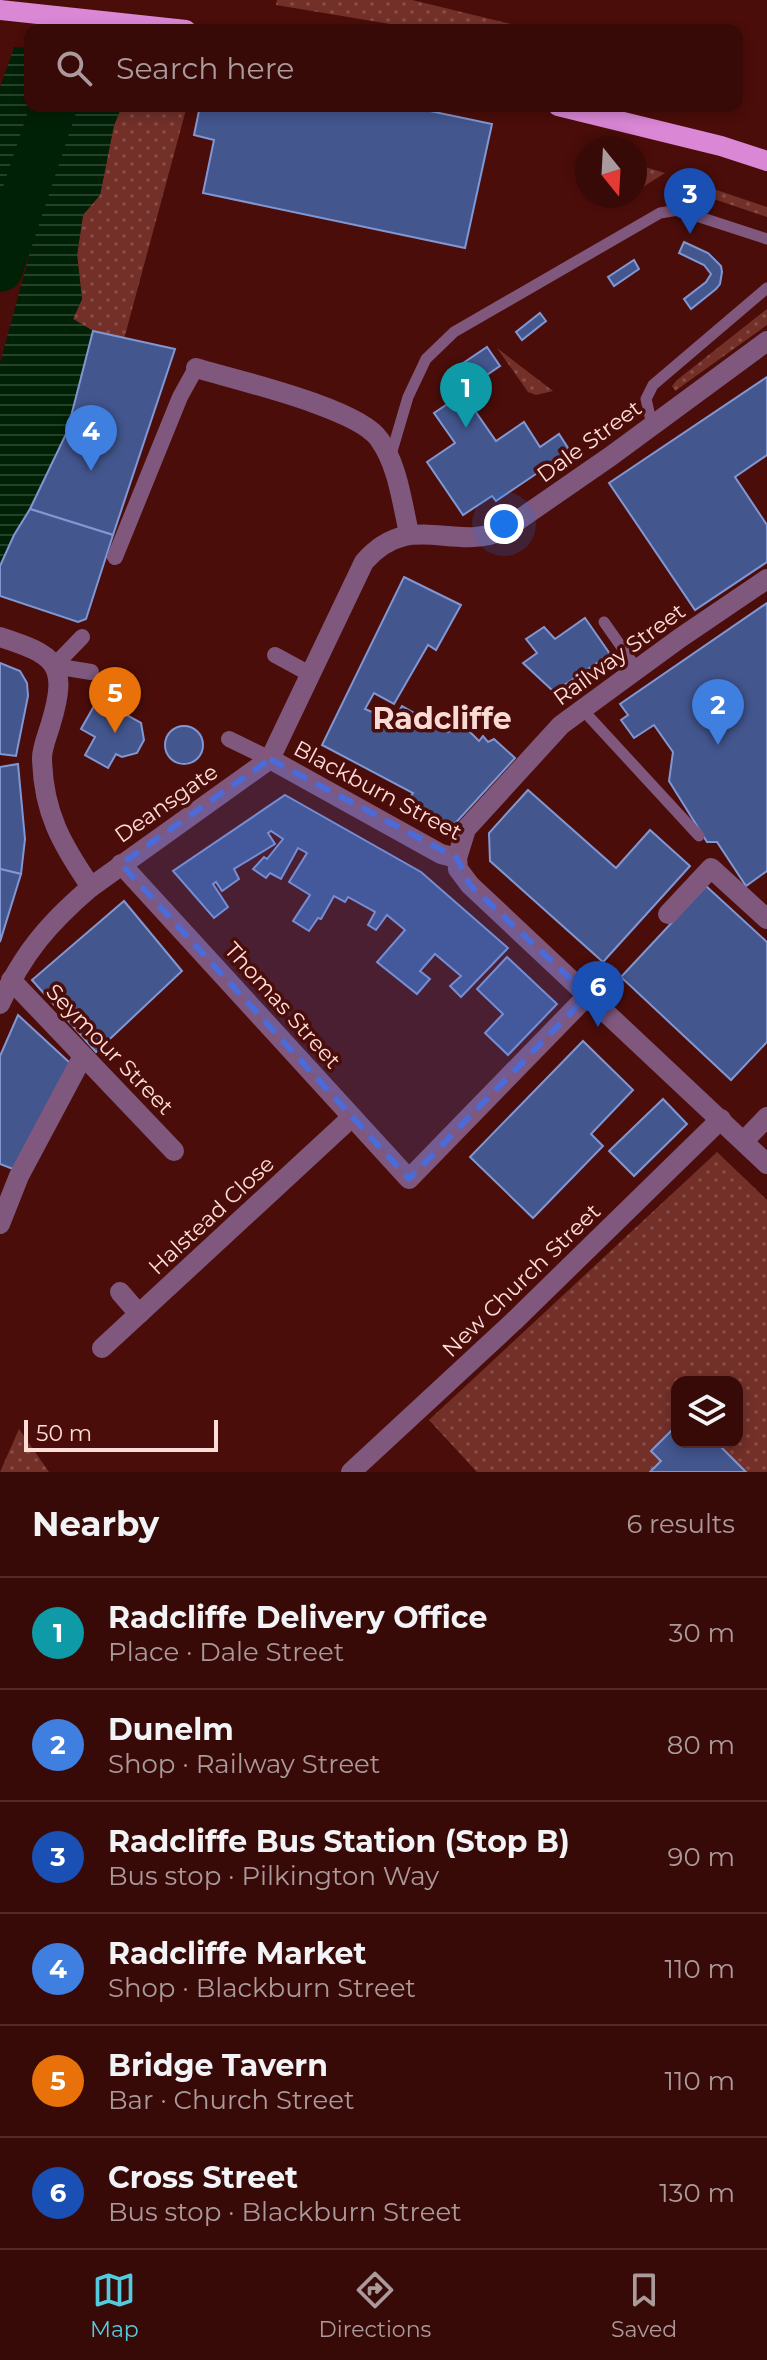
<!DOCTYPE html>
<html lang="en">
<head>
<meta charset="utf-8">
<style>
  :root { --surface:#380a07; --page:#3f1311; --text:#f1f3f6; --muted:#ab9a9b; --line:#522b28; --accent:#53cbdc }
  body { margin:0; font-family:Montserrat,sans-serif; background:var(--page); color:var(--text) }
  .controls { position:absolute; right:24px; bottom:24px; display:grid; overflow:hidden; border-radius:16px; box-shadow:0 4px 12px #0003 }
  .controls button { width:72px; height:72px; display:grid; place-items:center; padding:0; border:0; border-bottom:2px solid var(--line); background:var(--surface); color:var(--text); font:40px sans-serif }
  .compass { position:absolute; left:575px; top:136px; width:72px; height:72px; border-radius:50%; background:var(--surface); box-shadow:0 4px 12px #0003; rotate:162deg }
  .scale { position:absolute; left:24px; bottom:20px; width:194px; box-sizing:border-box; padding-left:8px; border:4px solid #feddd8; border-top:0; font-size:22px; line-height:28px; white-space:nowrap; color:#feddd8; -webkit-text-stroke:6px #4b0d09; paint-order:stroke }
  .you { position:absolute; left:504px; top:524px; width:28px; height:28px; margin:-20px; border:6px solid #fff; border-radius:50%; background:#1a73e8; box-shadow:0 0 0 12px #1a73e833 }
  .badge { display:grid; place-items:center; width:52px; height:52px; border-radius:50%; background:var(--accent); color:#fff; font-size:26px; font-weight:700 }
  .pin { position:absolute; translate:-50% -66px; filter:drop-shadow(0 2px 4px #0008) }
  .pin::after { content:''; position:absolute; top:42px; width:28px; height:24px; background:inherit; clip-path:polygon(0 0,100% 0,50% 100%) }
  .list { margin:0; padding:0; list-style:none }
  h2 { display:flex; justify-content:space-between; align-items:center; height:104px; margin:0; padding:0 32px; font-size:34px }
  h2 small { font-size:26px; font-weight:400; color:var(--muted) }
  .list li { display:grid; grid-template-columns:52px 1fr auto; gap:24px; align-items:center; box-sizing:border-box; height:112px; padding:0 32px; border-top:2px solid var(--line) }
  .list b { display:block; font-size:30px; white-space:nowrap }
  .list p { margin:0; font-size:26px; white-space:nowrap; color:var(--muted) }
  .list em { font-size:26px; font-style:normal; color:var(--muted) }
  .icon { flex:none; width:44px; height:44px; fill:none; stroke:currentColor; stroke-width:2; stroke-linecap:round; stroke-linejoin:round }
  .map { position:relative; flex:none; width:767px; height:1472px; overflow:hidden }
  .search { position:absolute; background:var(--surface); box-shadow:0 4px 12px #0003; left:24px; right:24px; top:24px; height:88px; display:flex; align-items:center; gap:20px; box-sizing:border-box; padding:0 28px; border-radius:16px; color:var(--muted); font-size:30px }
  .sheet { height:776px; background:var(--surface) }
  nav { display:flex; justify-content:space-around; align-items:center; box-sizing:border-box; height:112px; border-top:2px solid var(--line); background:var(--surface); font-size:22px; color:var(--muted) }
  nav a { display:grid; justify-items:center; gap:4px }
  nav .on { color:var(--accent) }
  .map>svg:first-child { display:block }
  .grass { fill:url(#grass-dots); fill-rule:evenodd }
  .water { fill:url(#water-rules) }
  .pier { fill:#4b0d09 }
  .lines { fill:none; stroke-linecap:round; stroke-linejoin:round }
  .river { stroke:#002106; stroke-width:46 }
  .building { fill:#43568e; stroke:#8197d4; stroke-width:2 }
  .service { stroke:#80587e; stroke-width:11 }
  .pedestrian { stroke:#80587e; stroke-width:16 }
  .minor { stroke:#80587e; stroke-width:20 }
  .tertiary { stroke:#80587e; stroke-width:20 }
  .primary { stroke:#da87d6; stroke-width:20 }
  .marked { fill:#4a6bd8; fill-opacity:0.2; stroke:#4a6bd8; stroke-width:6; stroke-dasharray:16 10; stroke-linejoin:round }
  .labels { text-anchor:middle; stroke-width:7; stroke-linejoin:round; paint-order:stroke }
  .street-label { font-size:22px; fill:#feddd8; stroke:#4b0d09 }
  .district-label { font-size:30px; font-weight:bold; fill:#fadad4; stroke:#4b0d09 }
</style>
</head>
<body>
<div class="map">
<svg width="767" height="1472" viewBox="0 0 767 1472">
  <defs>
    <pattern id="grass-dots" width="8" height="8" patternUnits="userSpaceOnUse" patternTransform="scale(2)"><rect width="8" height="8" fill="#723029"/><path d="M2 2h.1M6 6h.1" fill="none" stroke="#874e47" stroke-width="1.8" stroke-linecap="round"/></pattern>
    <pattern id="water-rules" width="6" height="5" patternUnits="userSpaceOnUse" patternTransform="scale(2)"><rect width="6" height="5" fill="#002106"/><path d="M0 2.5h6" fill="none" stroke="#26412a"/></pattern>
  </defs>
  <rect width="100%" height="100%" fill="#4b0d09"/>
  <g class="grass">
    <path d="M277 0H412L527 28 426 30 276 5Z"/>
    <path d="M122 106H187L124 339 93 331 73 319 82 299 77 255 83 215 100 195 114 125Z"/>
    <path d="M635 164 665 173 635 192Z"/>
    <path d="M678 177 767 207V217L678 187Z"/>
    <path d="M767 309V325L675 391 672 386 677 380Z"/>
    <path d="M497 348 553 391 536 395 528 392Z"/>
    <path d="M717 1152 767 1200V1472H477L429 1420ZM677 1382H737V1442H677Z"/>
    <path d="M19 1429 49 1472H0Z"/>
  </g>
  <path class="water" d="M31 0H163L30 30V106H122L114 125 100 195 83 215 77 255 82 299 73 319 93 331 67 432 0 566V363L43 204 58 126 54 117 43 118 24 171 0 205V87Z"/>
  <path class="pier" d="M31 0H163L152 30H30V48L14 47Z"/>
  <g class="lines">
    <path class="river" d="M0 269 54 106"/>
  </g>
  <g class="building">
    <path d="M200 106H406L492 124 465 248 203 193 214 140 194 135Z"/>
    <path d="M684 242 708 253 721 266 722 272 720 284 716 289 691 309 684 299 706 282 711 274 704 265 679 253Z"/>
    <path d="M634 260 639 269 614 286 608 277Z"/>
    <path d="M540 313 546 321 522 340 516 332Z"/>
    <path d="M93 331 175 349 113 535 30 509 67 432Z"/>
    <path d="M487 347 500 366 462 392 496 441 524 422 540 447 559 434 570 451 496 501 492 496 463 515 427 462 455 443 434 413 461 395 447 374Z"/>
    <path d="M767 377V455L735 477 767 525V562L695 610 609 483Z"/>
    <path d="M30 509 113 535 86 619 78 622 0 596V566L14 535Z"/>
    <path d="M404 577 461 605 436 650 428 645 394 704 374 693 365 709 393 721 402 706 448 732 459 721 479 741 483 736 488 742 494 739 515 758 450 829 406 803 413 793 322 745Z"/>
    <path d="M767 603V871L746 886 717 842H707L669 781 673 752 654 725 634 738 621 720 628 715 620 704Z"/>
    <path d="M585 618 610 654 554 692 523 663 537 653 526 639 544 627 555 639Z"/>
    <path d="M0 663 20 671 27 683 28 696 16 756 0 754Z"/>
    <path d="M98 699 141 723 144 740 137 753 122 757 116 754 108 768 85 755 95 737 81 729Z"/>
    <circle cx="184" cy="745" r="19"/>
    <path d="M18 764 25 839 21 874 0 869V767Z"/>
    <path d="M528 790 616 868 650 830 690 866 603 962 490 861 489 833Z"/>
    <path d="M285 795 421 872 508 948 461 997 450 986 461 976 435 954 420 971 430 979 417 994 377 962 405 930 387 915 376 930 368 925 375 912 348 897 345 902 334 896 321 919 318 918 309 931 293 921 310 895 289 882 307 853 298 848 281 879 270 873 266 878 253 869 264 857 267 859 283 839 271 831 268 833 275 844 234 869 239 879 222 891 216 882 213 884 228 907 214 918 173 871Z"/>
    <path d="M0 869 21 874 0 942Z"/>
    <path d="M706 886 767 942V1042L731 1080 621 977Z"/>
    <path d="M124 901 182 971 96 1052 32 980Z"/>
    <path d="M507 957 557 1004 508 1055 485 1033 503 1014 477 989Z"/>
    <path d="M18 1015 70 1063 13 1169 0 1164V1056Z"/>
    <path d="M583 1041 633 1090 591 1134 603 1146 533 1218 470 1157Z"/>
    <path d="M663 1099 687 1124 634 1176 609 1151Z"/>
    <path d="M673 1429 677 1433V1442H716L746 1472H650L661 1461 651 1451Z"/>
  </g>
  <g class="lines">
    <g class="service">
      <path d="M652 425 646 399 653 385 767 288"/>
      <path d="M390 458 408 397 426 359 454 332 660 213 678 210 767 239"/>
      <path d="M604 622 637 669"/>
      <path d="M581 708 699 836"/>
    </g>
    <g class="pedestrian">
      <path d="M115 557 180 397 196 368"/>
      <path d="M275 655 310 674"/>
      <path d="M54 666 82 637"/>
      <path d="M54 666 91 672"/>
      <path d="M229 739 270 759"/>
    </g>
    <g class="minor">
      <path d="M196 368C236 380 358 408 379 439 398 465 402 503 409 533"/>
      <path d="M767 579 680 638 561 725 466 829 457 858 458 869 470 885 767 1164"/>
      <path d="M270 759 441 854 457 858"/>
      <path d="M121 864 409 1179 588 995"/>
      <path d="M91 887 270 759 364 562C410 509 452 553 504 530L611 456 767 341"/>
      <path d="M668 914 711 868 767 919"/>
      <path d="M11 980 174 1151"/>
      <path d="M744 1141 767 1117"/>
      <path d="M0 1224 19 1176 83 1056"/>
      <path d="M120 1292 139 1314"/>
      <path d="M102 1348 352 1117"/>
      <path d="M351 1472 513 1322 721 1119"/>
    </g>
    <path class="tertiary" d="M0 637C55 655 69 663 51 723 48 734 42 747 42 758 43 812 62 845 91 887 49 923 23 953 0 1004"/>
    <g class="primary">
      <path d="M0 10 186 30"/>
      <path d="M558 106 721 146 767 161"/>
    </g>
  </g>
  <path class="marked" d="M270 759 457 858 470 885 588 995 409 1179 121 864Z"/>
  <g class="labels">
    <g class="street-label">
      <text transform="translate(589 441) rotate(-36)" y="8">Dale Street</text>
      <text transform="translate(619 654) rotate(-36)" y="8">Railway Street</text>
      <text transform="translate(378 790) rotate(28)" y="8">Blackburn Street</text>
      <text transform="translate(166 803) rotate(-35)" y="8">Deansgate</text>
      <text transform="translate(283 1005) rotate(48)" y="8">Thomas Street</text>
      <text transform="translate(110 1049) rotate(46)" y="8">Seymour Street</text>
      <text transform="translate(211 1215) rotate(-43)" y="8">Halstead Close</text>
      <text transform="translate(521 1280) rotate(-44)" y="8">New Church Street</text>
    </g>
    <g class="district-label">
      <text x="442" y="729">Radcliffe</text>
    </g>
  </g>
</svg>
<div class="controls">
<button><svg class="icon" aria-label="layers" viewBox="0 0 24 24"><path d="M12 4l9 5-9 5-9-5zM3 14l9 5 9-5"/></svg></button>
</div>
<svg class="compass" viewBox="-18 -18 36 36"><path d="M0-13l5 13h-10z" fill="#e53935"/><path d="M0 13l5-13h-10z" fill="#ab9a9b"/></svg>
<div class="scale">50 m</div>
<div class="you"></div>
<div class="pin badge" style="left:466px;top:428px;background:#0f9aa8">1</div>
<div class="pin badge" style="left:718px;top:745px;background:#3f7fe0">2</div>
<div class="pin badge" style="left:690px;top:234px;background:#1a4fb4">3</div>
<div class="pin badge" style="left:91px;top:471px;background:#3f7fe0">4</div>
<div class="pin badge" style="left:115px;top:733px;background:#e8710a">5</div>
<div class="pin badge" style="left:598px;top:1027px;background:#1a4fb4">6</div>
<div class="search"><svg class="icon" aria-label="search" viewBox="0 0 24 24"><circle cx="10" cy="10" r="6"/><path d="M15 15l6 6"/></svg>Search here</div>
</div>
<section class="sheet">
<h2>Nearby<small>6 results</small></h2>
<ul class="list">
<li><span class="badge" style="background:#0f9aa8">1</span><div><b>Radcliffe Delivery Office</b><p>Place · Dale Street</p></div><em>30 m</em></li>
<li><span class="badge" style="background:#3f7fe0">2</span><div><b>Dunelm</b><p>Shop · Railway Street</p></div><em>80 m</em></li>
<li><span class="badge" style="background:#1a4fb4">3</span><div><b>Radcliffe Bus Station (Stop B)</b><p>Bus stop · Pilkington Way</p></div><em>90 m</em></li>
<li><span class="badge" style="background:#3f7fe0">4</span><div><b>Radcliffe Market</b><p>Shop · Blackburn Street</p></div><em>110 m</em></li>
<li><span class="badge" style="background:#e8710a">5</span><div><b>Bridge Tavern</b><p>Bar · Church Street</p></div><em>110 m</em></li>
<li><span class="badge" style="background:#1a4fb4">6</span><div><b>Cross Street</b><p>Bus stop · Blackburn Street</p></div><em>130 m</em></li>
</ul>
</section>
<nav>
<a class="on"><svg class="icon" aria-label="map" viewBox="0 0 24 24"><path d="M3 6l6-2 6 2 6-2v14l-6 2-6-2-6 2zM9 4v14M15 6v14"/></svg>Map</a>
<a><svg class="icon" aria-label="directions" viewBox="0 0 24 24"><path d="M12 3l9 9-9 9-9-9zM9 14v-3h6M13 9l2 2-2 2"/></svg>Directions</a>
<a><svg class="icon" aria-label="saved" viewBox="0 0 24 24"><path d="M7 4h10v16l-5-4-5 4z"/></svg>Saved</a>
</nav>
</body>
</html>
